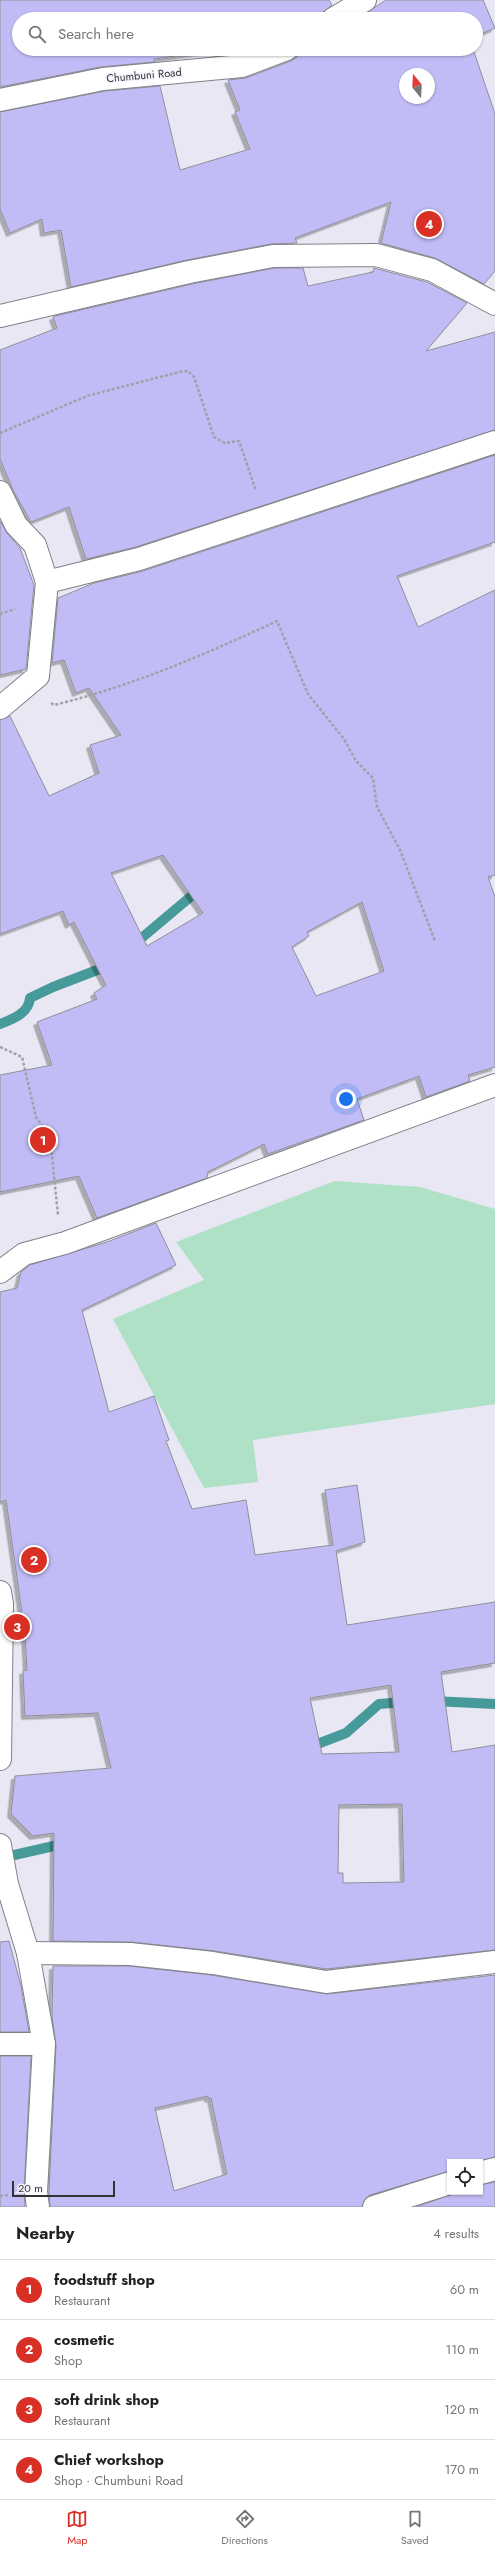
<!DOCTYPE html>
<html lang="en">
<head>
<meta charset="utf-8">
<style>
  :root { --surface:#fff; --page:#f6f6f6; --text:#222; --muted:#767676; --line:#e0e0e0; --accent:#d93025 }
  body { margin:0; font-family:Jost,sans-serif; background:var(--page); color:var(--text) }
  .controls { position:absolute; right:12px; bottom:12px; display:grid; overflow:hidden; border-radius:0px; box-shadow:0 1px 3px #0004 }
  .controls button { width:36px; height:36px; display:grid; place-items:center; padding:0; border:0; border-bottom:1px solid var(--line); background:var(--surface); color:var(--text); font:20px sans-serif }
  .compass { position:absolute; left:399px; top:68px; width:36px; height:36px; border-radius:50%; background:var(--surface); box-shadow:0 1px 3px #0004; rotate:342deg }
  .scale { position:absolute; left:12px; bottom:10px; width:103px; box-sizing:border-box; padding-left:4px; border:2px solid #323236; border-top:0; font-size:11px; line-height:14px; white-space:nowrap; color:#323236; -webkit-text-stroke:3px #f6f5fe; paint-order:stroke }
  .you { position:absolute; left:346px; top:1099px; width:14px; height:14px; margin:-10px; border:3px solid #fff; border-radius:50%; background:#1a73e8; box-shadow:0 0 0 6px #1a73e833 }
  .badge { display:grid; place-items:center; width:26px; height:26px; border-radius:50%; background:var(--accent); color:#fff; font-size:13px; font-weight:700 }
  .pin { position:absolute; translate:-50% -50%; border:2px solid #fff; box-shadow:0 1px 4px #0006 }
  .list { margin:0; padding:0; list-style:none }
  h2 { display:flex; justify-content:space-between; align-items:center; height:52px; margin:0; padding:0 16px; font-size:17px }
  h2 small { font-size:13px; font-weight:400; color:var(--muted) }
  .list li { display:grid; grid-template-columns:26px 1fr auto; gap:12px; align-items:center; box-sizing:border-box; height:60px; padding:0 16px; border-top:1px solid var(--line) }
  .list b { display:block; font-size:15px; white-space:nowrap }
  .list p { margin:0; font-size:13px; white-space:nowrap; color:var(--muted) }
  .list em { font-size:13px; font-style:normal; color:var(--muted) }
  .icon { flex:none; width:22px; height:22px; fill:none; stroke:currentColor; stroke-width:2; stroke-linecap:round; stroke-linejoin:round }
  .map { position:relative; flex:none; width:495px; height:2207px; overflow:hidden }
  .search { position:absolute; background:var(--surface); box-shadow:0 1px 3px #0004; left:12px; right:12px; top:12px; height:44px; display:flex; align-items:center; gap:10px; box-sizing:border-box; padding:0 14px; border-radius:22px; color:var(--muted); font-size:15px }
  .sheet { height:292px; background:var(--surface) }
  nav { display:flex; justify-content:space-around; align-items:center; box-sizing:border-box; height:56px; border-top:1px solid var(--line); background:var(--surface); font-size:11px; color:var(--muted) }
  nav a { display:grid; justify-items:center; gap:2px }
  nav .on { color:var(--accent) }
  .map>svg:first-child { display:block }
  .green { fill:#afe1c6 }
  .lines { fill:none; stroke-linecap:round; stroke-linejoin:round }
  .stream { stroke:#479a9a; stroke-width:10 }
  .building { fill:#c2bcf6; stroke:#8f8f99; fill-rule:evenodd; filter:url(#shadow) }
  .minor-casing { stroke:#80808a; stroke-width:24 }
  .path { stroke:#a1a0a9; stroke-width:2.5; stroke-dasharray:3 2; stroke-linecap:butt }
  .minor { stroke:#fff; stroke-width:22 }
  .labels { text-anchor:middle; stroke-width:3.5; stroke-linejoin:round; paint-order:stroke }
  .street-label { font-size:11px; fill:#323236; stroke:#f6f5fe }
</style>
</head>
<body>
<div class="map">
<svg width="495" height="2207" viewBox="0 0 495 2207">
  <defs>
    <filter id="shadow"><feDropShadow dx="-3.5" dy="3.5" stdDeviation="0" flood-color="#0004"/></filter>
  </defs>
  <rect width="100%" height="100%" fill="#e8e7f3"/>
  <path class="green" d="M335 1181 420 1187 495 1209V1404L253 1440 258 1482 204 1488 113 1319 204 1280 176 1242Z"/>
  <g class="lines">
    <g class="stream">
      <path d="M132 946 201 888"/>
      <path d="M0 1024C13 1019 29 1013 30 998L53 987 110 965"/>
      <path d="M433 1701 495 1704"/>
      <path d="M307 1748 346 1733 379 1704 405 1702"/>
      <path d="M1 1858 67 1843"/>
    </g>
  </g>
  <g class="building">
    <path d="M0 0H329L332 5 322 13 321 19H19V49H252L239 54 218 56 215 50 154 59V62L100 67 0 87Z"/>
    <path d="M386 0H483L495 28 476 36V19H357Z"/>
    <path d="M299 49H473L495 114V271L484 284 435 258 381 243 391 202 295 238 297 243 271 244 187 260 71 287 61 230 44 233 42 219 10 233 0 209V112L105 91 160 86 180 170 250 149 235 112 240 110 228 80 246 78 291 61 297 57ZM405 74H429V98H405Z"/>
    <path d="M274 268H303L308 286 373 272 374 268 427 282 467 303 426 351 495 332V430L136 547 86 559 69 507 31 522 13 490 0 459V350L57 328 53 317 55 316 192 284Z"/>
    <path d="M495 455V542L397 576 418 627 495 590V875L488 877 495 897V1067L468 1075 470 1081 426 1097 419 1076 357 1099 364 1120 268 1154 264 1144 208 1172 207 1178 97 1218 79 1176 0 1192V1075L52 1065 37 1022 97 999 94 993 106 985 74 922 69 925 63 911 0 934V720L10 716 49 796 99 773 90 745 121 735 89 688 76 693 64 660 52 663 58 598 94 583 143 571ZM163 855 203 913 147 946 111 873ZM362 902 384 971 316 996 292 947 309 936 307 932Z"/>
    <path d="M0 521 7 533 20 548 34 585 26 669 0 675Z"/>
    <path d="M156 1223 176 1265 82 1310 109 1412 154 1396 169 1440 166 1441 192 1509 246 1500 255 1555 333 1545 325 1490 357 1485 365 1542 336 1551 347 1625 495 1602V1663L441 1672 452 1752 495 1745V1950L326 1969 215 1951 131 1942 53 1941 54 1833 33 1836 11 1814 15 1776 111 1768 98 1713 25 1716 23 1671 27 1670 25 1634 6 1500 0 1502V1292L17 1288 21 1272 30 1265 107 1242ZM391 1685 399 1752 322 1754 310 1698ZM402 1804 404 1882 343 1883V1873H338L339 1805Z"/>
    <path d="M9 1941 21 1986 29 2032H0V1942Z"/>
    <path d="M53 1966H129L211 1975 327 1994 495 1975V2157L475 2162H450V2171L370 2195 365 2199 362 2207H50L49 2192 56 2045 52 2016ZM208 2096V2099L211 2098 227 2174 174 2191 155 2108Z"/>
    <path d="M0 2056H31L24 2191 25 2207H0Z"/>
    <path d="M495 2182V2207H416L458 2192H480V2185Z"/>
  </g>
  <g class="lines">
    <defs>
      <g id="minor">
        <path d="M333 19 365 0"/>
        <path d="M0 100 103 79 242 66 287 49"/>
        <path d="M0 316 189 272 273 256 376 255 432 270 495 304"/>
        <path d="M0 492 16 525 35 545 47 582"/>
        <path d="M0 708 38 676 47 582 139 559 495 442"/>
        <path d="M0 1272 24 1254 65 1243 495 1085"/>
        <path d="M0 1592 2 1604 0 1759"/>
        <path d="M0 1845 7 1884 28 1953 44 2044 36 2192 38 2207"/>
        <path d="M28 1953 130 1954 213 1963 326 1982 495 1962"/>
        <path d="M0 2044H44"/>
        <path d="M480 2173 495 2169"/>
        <path d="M374 2207 450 2183"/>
      </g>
    </defs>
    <use href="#minor" class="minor-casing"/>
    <g class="path">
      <path d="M0 433 87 396 179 372 188 371 194 377 214 437 225 443 239 441 256 491"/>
      <path d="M0 614 15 609"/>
      <path d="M51 703 54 705C132 686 204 655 277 621L308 694 344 739 356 761 373 778 377 807 400 850 435 941"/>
      <path d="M0 1047 22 1057 36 1117 50 1137 58 1215"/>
      <path d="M0 2196 8 2195"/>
    </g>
    <use href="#minor" class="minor"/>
  </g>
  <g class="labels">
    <g class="street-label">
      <text transform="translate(144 75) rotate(-5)" y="4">Chumbuni Road</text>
    </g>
  </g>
</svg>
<div class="controls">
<button><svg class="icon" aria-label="locate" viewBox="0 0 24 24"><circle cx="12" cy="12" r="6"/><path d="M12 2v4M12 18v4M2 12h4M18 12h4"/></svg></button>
</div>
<svg class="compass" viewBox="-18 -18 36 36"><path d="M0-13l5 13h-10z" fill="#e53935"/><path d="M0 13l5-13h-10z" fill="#767676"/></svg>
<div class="scale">20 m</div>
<div class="you"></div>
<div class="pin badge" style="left:43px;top:1140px">1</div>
<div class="pin badge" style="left:34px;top:1560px">2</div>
<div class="pin badge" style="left:17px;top:1627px">3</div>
<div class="pin badge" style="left:429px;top:224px">4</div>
<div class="search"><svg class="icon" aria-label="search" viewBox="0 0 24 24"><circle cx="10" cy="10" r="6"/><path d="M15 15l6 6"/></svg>Search here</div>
</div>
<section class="sheet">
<h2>Nearby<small>4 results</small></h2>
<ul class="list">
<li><span class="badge">1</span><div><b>foodstuff shop</b><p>Restaurant</p></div><em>60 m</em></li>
<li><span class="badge">2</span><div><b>cosmetic</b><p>Shop</p></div><em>110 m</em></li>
<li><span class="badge">3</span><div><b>soft drink shop</b><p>Restaurant</p></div><em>120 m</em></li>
<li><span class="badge">4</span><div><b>Chief workshop</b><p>Shop · Chumbuni Road</p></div><em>170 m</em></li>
</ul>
</section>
<nav>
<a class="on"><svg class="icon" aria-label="map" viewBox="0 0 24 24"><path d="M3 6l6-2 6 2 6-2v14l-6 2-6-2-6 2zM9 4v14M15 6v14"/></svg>Map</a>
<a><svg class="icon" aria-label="directions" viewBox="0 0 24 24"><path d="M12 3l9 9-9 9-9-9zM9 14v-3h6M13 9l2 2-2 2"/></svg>Directions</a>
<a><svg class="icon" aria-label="saved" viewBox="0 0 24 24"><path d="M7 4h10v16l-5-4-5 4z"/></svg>Saved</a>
</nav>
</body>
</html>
